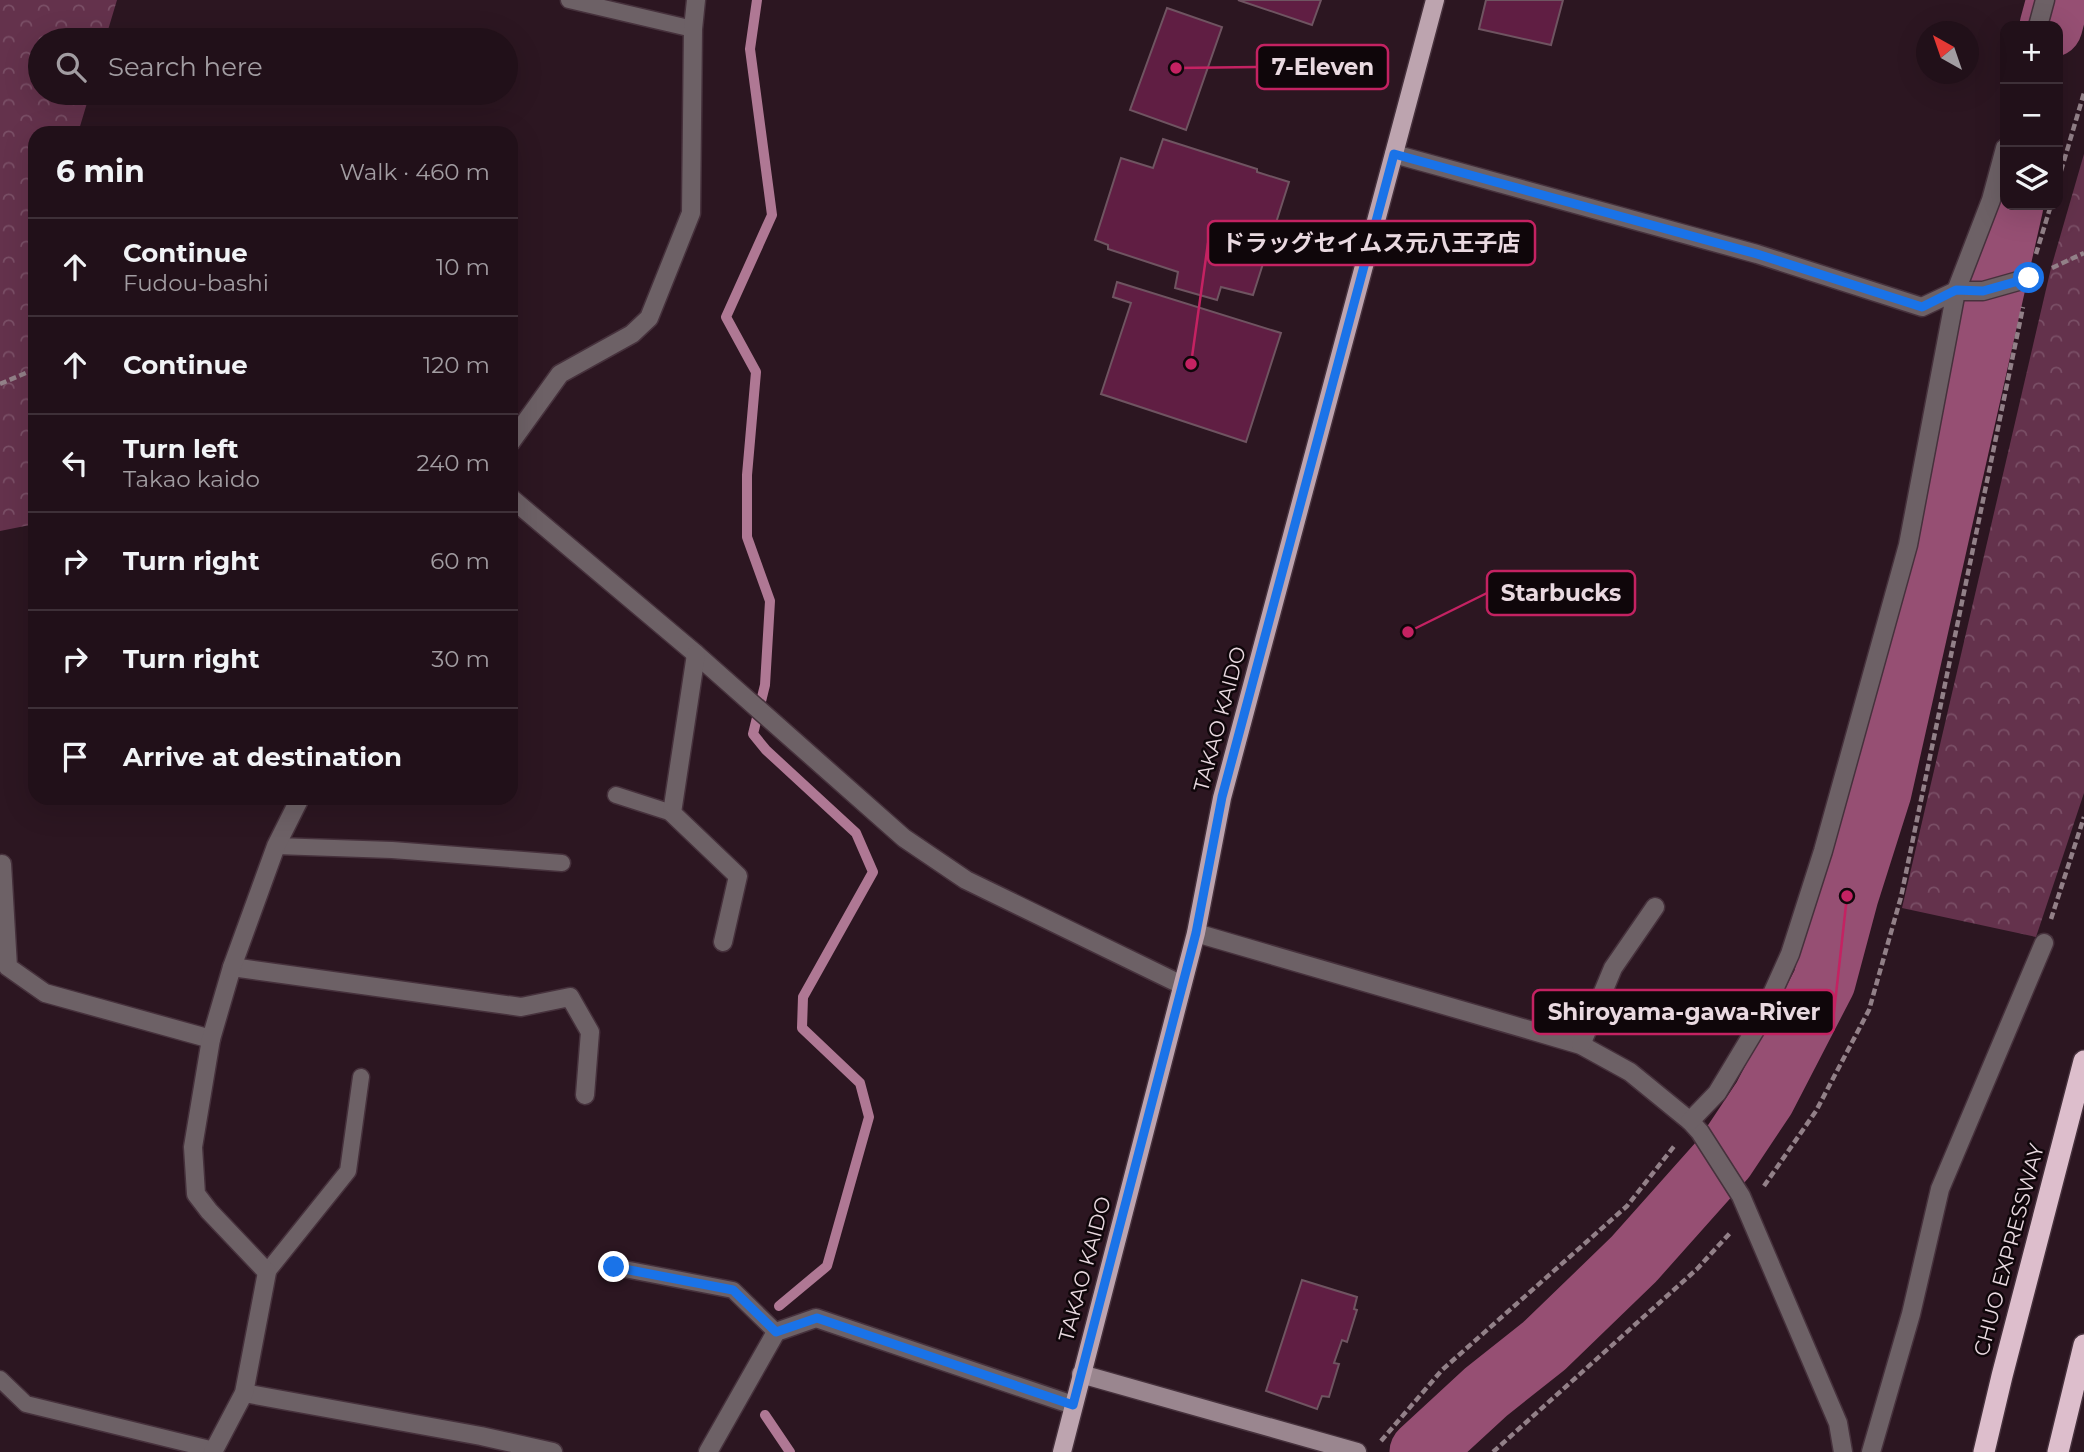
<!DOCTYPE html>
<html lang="en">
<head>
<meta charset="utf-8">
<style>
  :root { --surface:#211019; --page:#291922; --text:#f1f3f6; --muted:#a29da2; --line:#3e3038 }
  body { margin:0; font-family:Montserrat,"Noto Sans JP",sans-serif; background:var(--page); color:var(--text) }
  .controls { position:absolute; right:21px; top:21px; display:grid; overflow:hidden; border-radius:14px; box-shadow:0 7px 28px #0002 }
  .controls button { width:63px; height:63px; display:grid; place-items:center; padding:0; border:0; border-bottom:2px solid var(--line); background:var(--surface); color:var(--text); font:35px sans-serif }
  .compass { position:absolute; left:1916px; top:21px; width:63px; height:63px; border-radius:50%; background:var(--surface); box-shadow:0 7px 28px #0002; rotate:320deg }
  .stop { position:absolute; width:21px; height:21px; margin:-16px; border:5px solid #1a73e8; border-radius:50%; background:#fff }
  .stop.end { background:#1a73e8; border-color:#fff; box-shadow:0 2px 7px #0008 }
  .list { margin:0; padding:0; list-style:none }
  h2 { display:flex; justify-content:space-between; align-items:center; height:91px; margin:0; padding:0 28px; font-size:30px }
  h2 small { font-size:23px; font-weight:400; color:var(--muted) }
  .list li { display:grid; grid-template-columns:46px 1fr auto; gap:21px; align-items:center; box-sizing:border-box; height:98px; padding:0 28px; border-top:2px solid var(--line) }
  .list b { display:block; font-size:26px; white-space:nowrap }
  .list p { margin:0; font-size:23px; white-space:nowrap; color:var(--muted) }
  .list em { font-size:23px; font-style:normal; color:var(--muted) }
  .icon { flex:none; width:38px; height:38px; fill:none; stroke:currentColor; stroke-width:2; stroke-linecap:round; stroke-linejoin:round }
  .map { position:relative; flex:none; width:2084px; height:1452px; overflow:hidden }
  .search { position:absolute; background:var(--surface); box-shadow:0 7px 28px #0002; left:28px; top:28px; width:490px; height:77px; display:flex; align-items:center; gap:18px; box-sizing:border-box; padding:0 24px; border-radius:38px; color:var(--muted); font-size:26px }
  .panel { position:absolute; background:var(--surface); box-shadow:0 7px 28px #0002; left:28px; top:126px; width:490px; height:679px; border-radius:21px }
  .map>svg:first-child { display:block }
  .forest { fill:url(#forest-crowns) }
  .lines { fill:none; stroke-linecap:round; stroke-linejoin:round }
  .stream { stroke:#af7894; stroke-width:10 }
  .river { stroke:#964f73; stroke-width:63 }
  .building { fill:#601e43; stroke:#6f5461; stroke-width:2 }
  .lane-casing { stroke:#46313c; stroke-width:19 }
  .street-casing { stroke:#46313c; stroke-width:21 }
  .secondary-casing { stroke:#46313c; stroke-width:21 }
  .primary-casing { stroke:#46313c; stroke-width:21 }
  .highway-casing { stroke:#46313c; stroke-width:24 }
  .path { stroke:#928088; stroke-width:4.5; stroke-dasharray:7 3.5; stroke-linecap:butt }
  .lane { stroke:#6d6166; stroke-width:16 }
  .street { stroke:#6d6166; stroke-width:18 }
  .secondary { stroke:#9a868f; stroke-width:18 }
  .primary { stroke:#bda4af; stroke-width:18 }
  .highway { stroke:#ddbecc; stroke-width:21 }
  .route { stroke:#1a73e8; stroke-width:9 }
  .labels { text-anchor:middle; stroke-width:5; stroke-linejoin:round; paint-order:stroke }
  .street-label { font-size:21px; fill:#e9d9e0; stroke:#0f060a }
  .leader { fill:none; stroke:#c42262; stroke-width:2.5 }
  .callout-dot { fill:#c42262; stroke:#0f060a; stroke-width:2.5 }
  .callout { fill:#0f060a; stroke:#c42262; stroke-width:2.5 }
  .callout-label { font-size:23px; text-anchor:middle; font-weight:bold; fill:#e9d9e0 }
</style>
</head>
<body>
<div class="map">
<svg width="2084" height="1452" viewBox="0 0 2084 1452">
  <defs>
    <pattern id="forest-crowns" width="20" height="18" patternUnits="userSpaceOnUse" patternTransform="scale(1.75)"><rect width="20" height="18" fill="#64324c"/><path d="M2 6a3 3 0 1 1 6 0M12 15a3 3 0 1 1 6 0" fill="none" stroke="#7a4f66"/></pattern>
  </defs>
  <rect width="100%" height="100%" fill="#2c1621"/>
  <g class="forest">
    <path d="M0 0H117L105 40H40V93H90L78 133H35V519L30 525 0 531Z"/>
    <path d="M2084 154V793L2036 937 1902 908 2051 268Z"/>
  </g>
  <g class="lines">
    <g class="stream">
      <path d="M757 0 750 49 772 215 726 317 756 372 747 475V537L770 601 765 685 753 734 766 750 856 833 873 872 803 997 802 1028 860 1083 869 1117 827 1266 779 1306"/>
      <path d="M765 1415 790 1452"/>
    </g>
    <g class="river">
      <path d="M2051 26 2058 0"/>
      <path d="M1421 1452 1486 1392 1544 1346 1634 1259 1724 1158 1764 1098 1824 982 1847 896 1880 792 2012 205"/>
    </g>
  </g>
  <g class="building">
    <path d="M1238 0H1321L1312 25Z"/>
    <path d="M1486 0H1563L1551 45 1479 29Z"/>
    <path d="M1167 8 1222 27 1186 130 1130 110Z"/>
    <path d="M1163 139 1257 169V172L1289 182 1253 295 1221 287 1217 300 1175 288 1178 272 1108 249V245L1095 240 1121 158 1153 168Z"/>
    <path d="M1117 282 1281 333 1246 442 1101 394 1131 303 1113 297Z"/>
    <path d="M1302 1280 1357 1297 1354 1309 1357 1310 1347 1342 1342 1340 1334 1363 1339 1364 1329 1397 1322 1396 1317 1409 1266 1391Z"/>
  </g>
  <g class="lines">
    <defs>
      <g id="lane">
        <path d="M569 0 693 29"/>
        <path d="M616 795 672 813"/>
        <path d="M276 846 392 850 562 863"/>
        <path d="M614 1267 733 1290 776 1332"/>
        <path d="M267 1272 348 1171 361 1077"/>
        <path d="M0 1379 26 1404 214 1450"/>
      </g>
      <g id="street">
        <path d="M2038 26 2045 0"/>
        <path d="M1394 154 1757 254 1922 307 1956 291H1983L2029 278"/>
        <path d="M511 442 560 374 632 334 649 318 691 213 693 29 696 0"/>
        <path d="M511 498 696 654 904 838 966 880 1182 985"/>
        <path d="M696 654 672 813 738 876 723 942"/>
        <path d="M2 864 8 967 45 993 211 1039"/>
        <path d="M1196 933 1581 1045 1630 1072 1690 1121 1700 1132 1741 1196 1838 1423 1843 1452"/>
        <path d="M232 967 521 1007 570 997 590 1032 585 1095"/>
        <path d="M1581 1045 1613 968 1655 907"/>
        <path d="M1690 1121 1717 1093 1758 1025 1790 954 1823 851 1908 545 1956 291 1991 200 2005 148"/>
        <path d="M244 1393 481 1436 553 1452"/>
        <path d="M213 1452 244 1393 267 1272 209 1211 196 1194 193 1147 211 1039 232 967 276 846 300 798"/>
        <path d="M708 1452 776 1332 816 1318 1073 1405"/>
        <path d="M1871 1452 1911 1314 1940 1189 2044 943"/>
      </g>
      <path id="secondary" d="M1081 1374 1357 1452"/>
      <path id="primary" d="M1062 1452 1196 933 1222 798 1435 0"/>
      <g id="highway">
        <path d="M1984 1452 2002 1376 2084 1061"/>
        <path d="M2058 1452 2084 1345"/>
      </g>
    </defs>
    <use href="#lane" class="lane-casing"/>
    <use href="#street" class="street-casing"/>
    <use href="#secondary" class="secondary-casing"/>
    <use href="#primary" class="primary-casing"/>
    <use href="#highway" class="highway-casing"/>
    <g class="path">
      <path d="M2058 181 2084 93"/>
      <path d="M2036 254 2051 205"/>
      <path d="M2052 268 2084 253"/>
      <path d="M0 384 35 369"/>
      <path d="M2051 919 2084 817"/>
      <path d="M1764 1186 1816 1111 1869 1010 1901 897 2023 307"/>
      <path d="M1381 1441 1442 1370 1627 1206 1675 1145"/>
      <path d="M1493 1452 1697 1269 1730 1233"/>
    </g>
    <use href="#lane" class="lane"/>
    <use href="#street" class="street"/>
    <use href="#secondary" class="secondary"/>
    <use href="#primary" class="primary"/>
    <use href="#highway" class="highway"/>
  </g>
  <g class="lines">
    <path class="route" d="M614 1267 733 1290 776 1332 817 1318 1073 1405 1196 933 1222 797 1394 154 1757 254 1922 307 1956 290 1983 291 2029 278"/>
  </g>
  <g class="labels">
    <g class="street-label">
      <text transform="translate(1220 719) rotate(-75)" y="7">TAKAO KAIDO</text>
      <text transform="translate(2009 1250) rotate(-75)" y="7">CHUO EXPRESSWAY</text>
      <text transform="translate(1085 1269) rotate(-75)" y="7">TAKAO KAIDO</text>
    </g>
  </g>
  <path class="leader" d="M1176 68L1257 67M1191 364L1208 243M1408 632L1487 593M1847 896L1834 1012"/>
  <g class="callout-dot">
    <circle cx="1176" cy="68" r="7"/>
    <circle cx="1191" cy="364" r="7"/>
    <circle cx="1408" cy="632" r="7"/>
    <circle cx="1847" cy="896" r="7"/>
  </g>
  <g class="callout">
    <rect x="1257" y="45" width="131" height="44" rx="7"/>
    <rect x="1208" y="221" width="327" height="44" rx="7"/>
    <rect x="1487" y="571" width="148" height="44" rx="7"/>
    <rect x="1533" y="990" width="301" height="44" rx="7"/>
  </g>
  <g class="callout-label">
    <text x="1323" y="75">7-Eleven</text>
    <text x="1371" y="251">ドラッグセイムス元八王子店</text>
    <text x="1561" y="601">Starbucks</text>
    <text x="1684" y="1020">Shiroyama-gawa-River</text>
  </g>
</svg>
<div class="controls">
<button>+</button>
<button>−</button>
<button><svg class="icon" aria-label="layers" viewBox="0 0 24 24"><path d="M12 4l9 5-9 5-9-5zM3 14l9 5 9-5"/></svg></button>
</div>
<svg class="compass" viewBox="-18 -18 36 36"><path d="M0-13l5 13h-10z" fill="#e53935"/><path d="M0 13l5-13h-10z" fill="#a29da2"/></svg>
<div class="stop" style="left:2029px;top:278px"></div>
<div class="stop end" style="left:614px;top:1267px"></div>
<div class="search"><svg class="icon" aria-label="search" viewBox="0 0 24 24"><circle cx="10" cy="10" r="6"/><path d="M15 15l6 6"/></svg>Search here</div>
<section class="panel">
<h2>6 min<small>Walk · 460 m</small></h2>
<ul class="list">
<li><svg class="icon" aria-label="ahead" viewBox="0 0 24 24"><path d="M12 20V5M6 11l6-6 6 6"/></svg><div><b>Continue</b><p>Fudou-bashi</p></div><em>10 m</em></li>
<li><svg class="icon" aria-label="ahead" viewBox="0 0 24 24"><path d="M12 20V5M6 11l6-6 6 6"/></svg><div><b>Continue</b></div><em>120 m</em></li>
<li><svg class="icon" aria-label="left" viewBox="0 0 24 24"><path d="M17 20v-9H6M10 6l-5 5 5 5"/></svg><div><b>Turn left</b><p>Takao kaido</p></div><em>240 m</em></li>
<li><svg class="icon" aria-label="right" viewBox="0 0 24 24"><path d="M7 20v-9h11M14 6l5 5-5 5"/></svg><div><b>Turn right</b></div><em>60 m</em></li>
<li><svg class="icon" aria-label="right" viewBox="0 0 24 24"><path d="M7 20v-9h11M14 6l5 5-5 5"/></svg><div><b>Turn right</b></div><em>30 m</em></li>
<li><svg class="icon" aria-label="arrive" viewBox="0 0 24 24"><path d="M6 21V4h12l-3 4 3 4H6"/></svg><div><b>Arrive at destination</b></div></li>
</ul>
</section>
</div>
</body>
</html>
